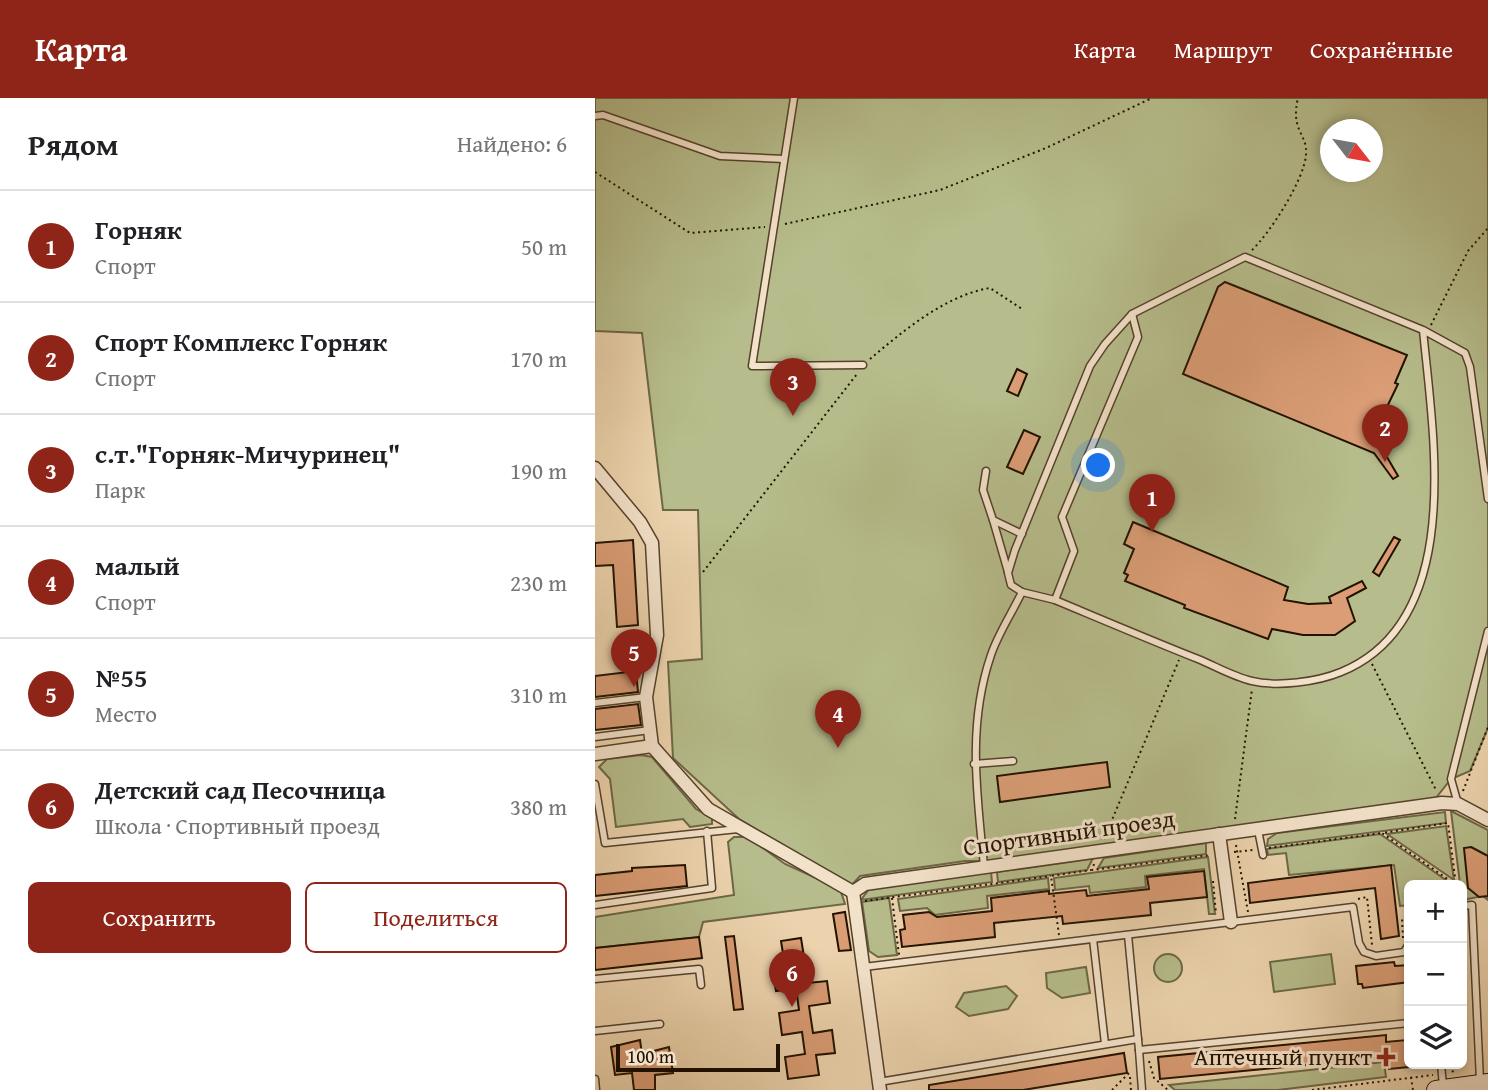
<!DOCTYPE html>
<html lang="ru">
<head>
<meta charset="utf-8">
<style>
  :root { --surface:#fff; --page:#f2f2f2; --text:#202124; --muted:#757577; --line:#e0e0e0; --accent:#8f2418 }
  body { margin:0; font-family:"Gentium Book Plus",serif; background:var(--page); color:var(--text) }
  .controls { position:absolute; right:21px; bottom:21px; display:grid; overflow:hidden; border-radius:10px; box-shadow:0 4px 10px #0003 }
  .controls button { width:63px; height:63px; display:grid; place-items:center; padding:0; border:0; border-bottom:2px solid var(--line); background:var(--surface); color:var(--text); font:35px sans-serif }
  .compass { position:absolute; left:725px; top:21px; width:63px; height:63px; border-radius:50%; background:var(--surface); box-shadow:0 4px 10px #0003; rotate:121deg }
  .scale { position:absolute; left:21px; bottom:18px; width:164px; box-sizing:border-box; padding-left:7px; border:4px solid #231200; border-top:0; font-size:19px; line-height:24px; white-space:nowrap; color:#231200; -webkit-text-stroke:5px #f3e2ca; paint-order:stroke }
  .you { position:absolute; left:504px; top:368px; width:24px; height:24px; margin:-18px; border:5px solid #fff; border-radius:50%; background:#1a73e8; box-shadow:0 0 0 10px #1a73e833 }
  .badge { display:grid; place-items:center; width:46px; height:46px; border-radius:50%; background:var(--accent); color:#fff; font-size:23px; font-weight:700 }
  .pin { position:absolute; translate:-50% -58px; filter:drop-shadow(0 2px 4px #0008) }
  .pin::after { content:''; position:absolute; top:37px; width:24px; height:21px; background:inherit; clip-path:polygon(0 0,100% 0,50% 100%) }
  .list { margin:0; padding:0; list-style:none }
  h2 { display:flex; justify-content:space-between; align-items:center; height:91px; margin:0; padding:0 28px; font-size:30px }
  h2 small { font-size:23px; font-weight:400; color:var(--muted) }
  .list li { display:grid; grid-template-columns:46px 1fr auto; gap:21px; align-items:center; box-sizing:border-box; height:112px; padding:0 28px; border-top:2px solid var(--line) }
  .list b { display:block; font-size:26px; white-space:nowrap }
  .list p { margin:0; font-size:23px; white-space:nowrap; color:var(--muted) }
  .list em { font-size:23px; font-style:normal; color:var(--muted) }
  .actions { display:flex; gap:14px; padding:21px 28px }
  .actions a { flex:1; padding:16px 0; border:2px solid var(--accent); border-radius:10px; text-align:center; font-size:24px; color:var(--accent) }
  .actions .main { background:var(--accent); color:#fff }
  .icon { flex:none; width:38px; height:38px; fill:none; stroke:currentColor; stroke-width:2; stroke-linecap:round; stroke-linejoin:round }
  .map { position:relative; flex:none; width:893px; height:992px; overflow:hidden }
  header { display:flex; align-items:center; gap:42px; box-sizing:border-box; height:98px; padding:0 35px; background:var(--accent); color:#fff }
  header strong { font-size:33px }
  nav { display:flex; gap:38px; margin-inline-start:auto; font-size:24px }
  main { display:flex }
  aside { flex:1; background:var(--surface) }
  .map>svg:first-child { display:block }
  .green { fill:#b6bc8b; stroke:#6c6746; stroke-width:2; fill-rule:evenodd }
  .building { fill:#da9d75; stroke:#231200; stroke-width:2 }
  .lines { fill:none; stroke-linecap:round; stroke-linejoin:round }
  .lane-casing { stroke:#55422b; stroke-width:9 }
  .street-casing { stroke:#55422b; stroke-width:15 }
  .secondary-casing { stroke:#231200; stroke-width:20 }
  .path { stroke:#231200; stroke-width:2; stroke-dasharray:2 3.5; stroke-linecap:butt }
  .lane { stroke:#f3e2ca; stroke-width:6 }
  .street { stroke:#f3e2ca; stroke-width:12 }
  .secondary { stroke:#f3e2ca; stroke-width:18 }
  .poi-dot { fill:#8f2418; stroke:#f3e2ca; stroke-width:2.5 }
  .labels { text-anchor:middle; stroke-width:6; stroke-linejoin:round; paint-order:stroke }
  .street-label { font-size:24px; fill:#231200; stroke:#f3e2ca }
  .poi-label { font-size:24px; fill:#231200; stroke:#f3e2ca; text-anchor:end }
</style>
</head>
<body>
<header>
<strong>Карта</strong>
<nav><a>Карта</a><a>Маршрут</a><a>Сохранённые</a></nav>
</header>
<main>
<aside>
<h2>Рядом<small>Найдено: 6</small></h2>
<ul class="list">
<li><span class="badge">1</span><div><b>Горняк</b><p>Спорт</p></div><em>50 m</em></li>
<li><span class="badge">2</span><div><b>Спорт Комплекс Горняк</b><p>Спорт</p></div><em>170 m</em></li>
<li><span class="badge">3</span><div><b>с.т.&quot;Горняк-Мичуринец&quot;</b><p>Парк</p></div><em>190 m</em></li>
<li><span class="badge">4</span><div><b>малый</b><p>Спорт</p></div><em>230 m</em></li>
<li><span class="badge">5</span><div><b>№55</b><p>Место</p></div><em>310 m</em></li>
<li><span class="badge">6</span><div><b>Детский сад Песочница</b><p>Школа · Спортивный проезд</p></div><em>380 m</em></li>
</ul>
<div class="actions"><a class="main">Сохранить</a><a>Поделиться</a></div>
</aside>
<div class="map">
<svg width="893" height="992" viewBox="0 0 893 992">
  <rect width="100%" height="100%" fill="#ecd3ad"/>
  <filter id="stains"><feTurbulence type="fractalNoise" baseFrequency=".00286" numOctaves="4"/><feColorMatrix values="0 0 0 0 .2 0 0 0 0 .09 0 0 0 0 .02 0 0 0 .5 -.17"/></filter>
  <radialGradient id="worn" r=".72"><stop offset=".6" stop-color="#630" stop-opacity="0"/><stop offset="1" stop-color="#630" stop-opacity=".3"/></radialGradient>
  <g class="green">
    <path d="M0 0H893V630L875 673 856 681 840 701 404 763H370L265 778 256 788 144 721 78 660 73 564 107 561 103 412H68L47 235 0 233ZM736 32H778V74H736Z"/>
    <path d="M46 657 57 659 101 711 117 720V726L95 729 88 721 21 729 15 681 4 669 12 661Z"/>
    <path d="M856 713 893 732V802L888 798 867 802Z"/>
    <path d="M850 714 851 725 672 748 673 741 682 735Z"/>
    <path d="M851 728 859 782 792 736Z"/>
    <path d="M785 736 858 787H814V807L805 808 799 767 694 777 691 755 673 757 672 751Z"/>
    <path d="M139 739H153L190 766 245 791 250 806 108 824 104 839 0 850V819L139 797 133 744Z"/>
    <path d="M611 745V756L503 770 509 760Z"/>
    <path d="M613 759 620 816H614L609 771 550 778 551 789 495 795 494 788 460 792 459 780Z"/>
    <path d="M498 760 492 772 403 784 402 774Z"/>
    <path d="M396 774 397 784 266 802 274 791Z"/>
    <path d="M453 780 454 791 392 798 393 810 340 817 332 810 305 813 303 801Z"/>
    <path d="M294 800 302 857 283 859 274 853 267 804Z"/>
    <circle cx="573" cy="870" r="14"/>
    <path d="M736 856 740 886 679 894 675 864Z"/>
    <path d="M491 869 495 895 467 900 452 890 451 875Z"/>
    <path d="M411 888 422 898 413 911 374 918 361 909 369 895Z"/>
    <path d="M789 964 791 979 683 992H580L574 987Z"/>
  </g>
  <g class="building">
    <path d="M630 184 812 257 800 285 803 286 776 342 792 359 803 378 798 381 779 355 588 276 623 189Z"/>
    <path d="M422 271 432 276 423 298 412 293Z"/>
    <path d="M429 332 445 339 428 376 412 369Z"/>
    <path d="M538 424 693 489 689 502 713 506 736 505 734 499 767 483 771 490 752 500 760 523 740 537H708L677 531 673 541 589 510 590 507 530 483 533 477 529 475 539 451 529 446Z"/>
    <path d="M799 439 805 442 784 478 778 474Z"/>
    <path d="M38 442 43 527 22 529 18 467 0 468V445Z"/>
    <path d="M41 573 43 594 0 599V578Z"/>
    <path d="M43 606 46 627 0 632V611Z"/>
    <path d="M512 664 515 689 405 704 402 678Z"/>
    <path d="M876 749 893 758V798L884 799 873 790 869 750Z"/>
    <path d="M90 767 92 788 0 798V777L37 773V770Z"/>
    <path d="M796 767 804 838 786 841 780 790 655 805 653 785Z"/>
    <path d="M609 773 612 799 555 805 556 817 468 826 467 818 399 825 400 839 307 849 305 832 310 831 308 817 334 814 342 819 397 813 396 800 454 793V796L491 792 492 798 554 791 552 779Z"/>
    <path d="M250 814 256 852 244 853 238 816Z"/>
    <path d="M139 838 148 911 139 912 130 839Z"/>
    <path d="M104 839 107 860 0 872V850Z"/>
    <path d="M206 840 213 885 232 883 235 905 214 908 218 935 237 932 240 955 221 957 224 977 193 981 190 959 210 956 207 934 187 937 184 915 204 912 201 890 181 893 177 870 190 868 186 843Z"/>
    <path d="M799 864 800 868 814 867V884L768 890 767 886H763L761 868Z"/>
    <path d="M791 937V944L812 942 814 969 794 971 793 959 565 981 563 959Z"/>
    <path d="M45 942 47 956 74 949 78 975 60 977V992H39L37 975 20 977 16 949Z"/>
    <path d="M529 955 532 975 428 992H334V987Z"/>
  </g>
  <g class="lines">
    <defs>
      <g id="lane">
        <path d="M199 0 157 268 268 267"/>
        <path d="M0 18 8 17 125 58 189 61"/>
        <path d="M828 232 650 159 537 216 510 246 495 268 420 452 413 475 416 487 427 494 460 502C508 522 555 542 603 561 620 568 639 579 657 583 682 589 722 584 746 574 871 523 838 337 828 232L870 255 875 269 893 401"/>
        <path d="M391 373 388 392 398 422 427 436"/>
        <path d="M398 422 413 474"/>
        <path d="M460 502 479 453 467 419 543 239 537 216"/>
        <path d="M0 605 51 599"/>
        <path d="M0 639 55 632"/>
        <path d="M379 666 418 663"/>
        <path d="M0 686 10 745 143 731"/>
        <path d="M863 706 856 681 893 533"/>
        <path d="M663 732 668 757"/>
        <path d="M389 768C382 696 372 627 396 557 403 536 417 515 427 494"/>
        <path d="M0 807 117 790 112 733"/>
        <path d="M867 808 877 807 885 983"/>
        <path d="M533 837 544 952 814 925"/>
        <path d="M498 841 510 946"/>
        <path d="M269 869 758 809 764 845 769 854 781 858 809 854 814 846"/>
        <path d="M0 881 104 871 106 887"/>
        <path d="M0 933 65 926"/>
        <path d="M544 952 547 992"/>
        <path d="M846 966 848 988"/>
        <path d="M0 981 1 992"/>
        <path d="M284 984 543 941"/>
      </g>
      <g id="street">
        <path d="M0 370 45 424 57 445 62 537 51 599 57 648 113 711 258 794"/>
        <path d="M0 656 57 648"/>
        <path d="M624 736 636 824"/>
        <path d="M285 992 258 794 270 786 847 705 863 706 893 722"/>
      </g>
      <path id="secondary" d="M841 992 893 985"/>
    </defs>
    <use href="#lane" class="lane-casing"/>
    <use href="#street" class="street-casing"/>
    <use href="#secondary" class="secondary-casing"/>
    <g class="path">
      <path d="M0 74 95 135 170 129"/>
      <path d="M190 126 345 92 451 50 557 0"/>
      <path d="M657 152C675 135 709 82 711 57 713 36 695 33 703 0"/>
      <path d="M836 227 873 153 893 130"/>
      <path d="M275 261C308 233 351 197 395 190L427 211"/>
      <path d="M108 474 262 276"/>
      <path d="M777 566 841 692"/>
      <path d="M868 693 893 629"/>
      <path d="M640 721 657 591"/>
      <path d="M509 741 584 562"/>
      <path d="M641 747 653 814"/>
      <path d="M674 750 787 735"/>
      <path d="M639 754 658 752"/>
      <path d="M499 766 497 772 616 757"/>
      <path d="M618 783 621 816"/>
      <path d="M861 787 787 735 853 725 861 787"/>
      <path d="M297 800 304 857"/>
      <path d="M763 801 772 799 777 847"/>
      <path d="M270 803 456 778"/>
      <path d="M464 837 456 778 496 772"/>
      <path d="M808 840 807 820 814 819"/>
      <path d="M867 938V964"/>
      <path d="M554 963 559 980 573 992"/>
      <path d="M857 974 866 966"/>
      <path d="M535 979 536 992"/>
      <path d="M816 979 818 992"/>
      <path d="M517 992 536 973"/>
      <path d="M717 992 838 977"/>
    </g>
    <use href="#lane" class="lane"/>
    <use href="#street" class="street"/>
    <use href="#secondary" class="secondary"/>
  </g>
  <path class="poi-dot" d="M787.5 948.5h7v7h7v7h-7v7h-7v-7h-7v-7h7z"/>
  <g class="labels">
    <g class="street-label">
      <text transform="translate(474 735) rotate(-8)" y="8">Спортивный проезд</text>
    </g>
    <g class="poi-label">
      <text x="777" y="967">Аптечный пункт</text>
    </g>
  </g>
  <rect width="100%" height="100%" filter="url(#stains)"/>
  <rect width="100%" height="100%" fill="url(#worn)"/>
</svg>
<div class="controls">
<button>+</button>
<button>−</button>
<button><svg class="icon" aria-label="layers" viewBox="0 0 24 24"><path d="M12 4l9 5-9 5-9-5zM3 14l9 5 9-5"/></svg></button>
</div>
<svg class="compass" viewBox="-18 -18 36 36"><path d="M0-13l5 13h-10z" fill="#e53935"/><path d="M0 13l5-13h-10z" fill="#757577"/></svg>
<div class="scale">100 m</div>
<div class="you"></div>
<div class="pin badge" style="left:557px;top:434px">1</div>
<div class="pin badge" style="left:790px;top:364px">2</div>
<div class="pin badge" style="left:198px;top:318px">3</div>
<div class="pin badge" style="left:243px;top:650px">4</div>
<div class="pin badge" style="left:39px;top:589px">5</div>
<div class="pin badge" style="left:197px;top:909px">6</div>
</div>
</main>
</body>
</html>
